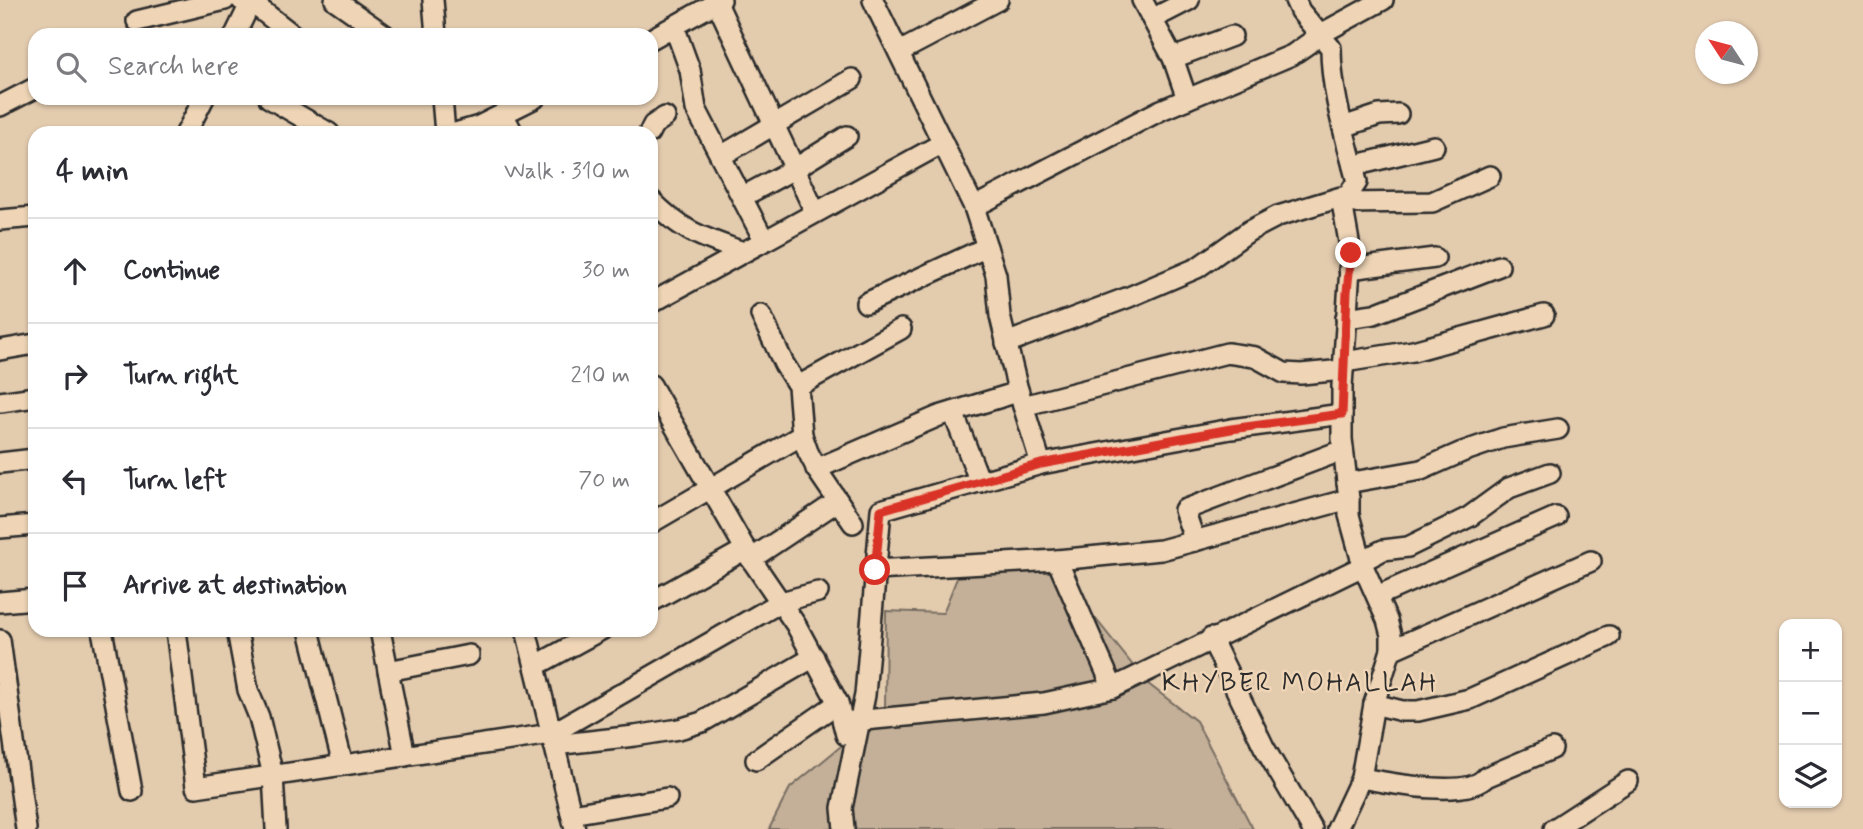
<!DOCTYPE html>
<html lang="en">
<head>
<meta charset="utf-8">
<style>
  :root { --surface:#fff; --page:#f7f7f7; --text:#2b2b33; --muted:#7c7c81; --line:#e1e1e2 }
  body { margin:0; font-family:Mynerve,sans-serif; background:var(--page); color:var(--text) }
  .controls { position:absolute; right:21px; bottom:21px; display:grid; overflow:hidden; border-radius:14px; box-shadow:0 2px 5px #0004 }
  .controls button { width:63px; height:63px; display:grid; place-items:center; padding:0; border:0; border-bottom:2px solid var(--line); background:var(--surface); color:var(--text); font:35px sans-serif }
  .compass { position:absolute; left:1695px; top:21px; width:63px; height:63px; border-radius:50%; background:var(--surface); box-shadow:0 2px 5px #0004; rotate:306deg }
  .stop { position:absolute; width:21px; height:21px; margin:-16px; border:5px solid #d93025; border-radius:50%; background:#fff }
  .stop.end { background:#d93025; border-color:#fff; box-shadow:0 2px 7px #0008 }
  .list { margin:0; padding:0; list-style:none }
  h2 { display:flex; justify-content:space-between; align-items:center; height:91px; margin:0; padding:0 28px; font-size:30px }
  h2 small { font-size:23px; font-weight:400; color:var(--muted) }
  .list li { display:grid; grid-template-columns:46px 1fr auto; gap:21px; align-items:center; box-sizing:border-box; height:105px; padding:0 28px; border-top:2px solid var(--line) }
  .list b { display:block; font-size:26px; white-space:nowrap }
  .list em { font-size:23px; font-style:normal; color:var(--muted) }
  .icon { flex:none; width:38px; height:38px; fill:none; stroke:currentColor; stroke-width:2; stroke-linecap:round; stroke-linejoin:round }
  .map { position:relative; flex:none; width:1863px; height:829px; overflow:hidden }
  .search { position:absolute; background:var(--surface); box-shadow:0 2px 5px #0004; left:28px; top:28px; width:630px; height:77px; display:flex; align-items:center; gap:18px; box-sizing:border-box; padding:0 24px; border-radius:21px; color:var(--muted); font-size:26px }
  .panel { position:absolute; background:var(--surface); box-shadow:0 2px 5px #0004; left:28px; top:126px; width:630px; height:511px; border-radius:21px }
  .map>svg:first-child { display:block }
  .green { fill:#c4b098; stroke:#786e62; stroke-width:2 }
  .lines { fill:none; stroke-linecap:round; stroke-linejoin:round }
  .minor-casing { stroke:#2b2b2b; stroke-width:24 }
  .minor { stroke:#efd5b6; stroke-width:19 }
  .route { stroke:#d93025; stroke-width:9 }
  .labels { text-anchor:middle; stroke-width:5; stroke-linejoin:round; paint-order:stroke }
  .neighbourhood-label { font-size:26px; letter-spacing:2px; fill:#2b2b2b; stroke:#efd5b6 }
</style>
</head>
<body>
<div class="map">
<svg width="1863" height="829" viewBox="0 0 1863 829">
  <rect width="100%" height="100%" fill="#e3cbae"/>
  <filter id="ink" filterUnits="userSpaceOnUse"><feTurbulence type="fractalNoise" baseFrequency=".0143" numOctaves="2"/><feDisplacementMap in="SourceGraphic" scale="14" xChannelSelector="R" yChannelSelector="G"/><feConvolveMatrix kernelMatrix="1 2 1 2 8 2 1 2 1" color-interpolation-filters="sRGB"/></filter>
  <g filter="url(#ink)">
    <path class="green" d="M961 568H1055L1147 683 1196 721 1253 829H769L790 788 885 710 886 611 943 613Z"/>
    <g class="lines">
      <defs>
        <g id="minor">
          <path d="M241 0 251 2 293 35"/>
          <path d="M335 0 385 35"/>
          <path d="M433 0 436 35"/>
          <path d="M873 0 974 207 996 275 1000 316 1017 386 1041 464"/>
          <path d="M1142 0 1173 58 1187 99"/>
          <path d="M1295 0 1300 11 1331 48C1331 93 1346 138 1357 182L1343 203"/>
          <path d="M717 3 815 212"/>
          <path d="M1152 19 1189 0"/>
          <path d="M137 21 225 0"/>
          <path d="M674 26 690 70 696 109 764 240"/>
          <path d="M235 35 252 0"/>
          <path d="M651 39 721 0"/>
          <path d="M899 52 998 0"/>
          <path d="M1173 58 1232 36"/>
          <path d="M269 98 329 133"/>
          <path d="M442 98 445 133"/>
          <path d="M0 106 35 88"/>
          <path d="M503 114 513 133"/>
          <path d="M1343 127 1379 115 1398 114"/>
          <path d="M186 133 204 98"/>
          <path d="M455 133 479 126 535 98"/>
          <path d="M649 133 653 125 665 117"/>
          <path d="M721 156 852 79"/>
          <path d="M1353 166 1434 146"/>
          <path d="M742 197 794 169 847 136"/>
          <path d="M651 200C682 232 702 237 743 252"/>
          <path d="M1343 203 1432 202 1490 176"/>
          <path d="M974 207 1161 110 1292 55 1328 30 1383 0"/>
          <path d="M0 220 35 217"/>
          <path d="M1349 269 1435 258"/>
          <path d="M651 303 943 143"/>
          <path d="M866 303 987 247"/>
          <path d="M761 315 784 364 798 386 802 435 808 452 819 473 853 523"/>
          <path d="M1346 318 1374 314 1499 266"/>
          <path d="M1006 343 1129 297 1197 268 1249 231 1278 216 1341 197 1351 253 1342 386V439L1349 499V515L1363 566 1387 620 1391 635V650L1374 704 1361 778 1337 829"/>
          <path d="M0 350 35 344"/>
          <path d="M1344 362 1413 351 1544 315"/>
          <path d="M651 385 751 559 796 625 838 703 846 735"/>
          <path d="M798 386 901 329"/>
          <path d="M0 402 35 397"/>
          <path d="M1023 406 1227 353 1255 357 1284 373 1301 374 1343 370"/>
          <path d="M953 412 980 482"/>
          <path d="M0 463 35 459"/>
          <path d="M816 469 939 416 1018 392"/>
          <path d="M1347 483 1421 470 1462 452 1503 438 1558 429"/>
          <path d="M651 523 802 435"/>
          <path d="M0 528 35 525"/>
          <path d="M1195 541 1184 510 1343 450"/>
          <path d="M751 559 838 501"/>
          <path d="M1057 560 1113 688"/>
          <path d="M1362 561 1383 550 1408 547 1469 517 1509 488 1550 473"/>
          <path d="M875 570 1057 560 1161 550 1349 499"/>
          <path d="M1377 596 1556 517"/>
          <path d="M0 602 35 599"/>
          <path d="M651 602 746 549"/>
          <path d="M102 630 132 791"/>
          <path d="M176 630 196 787 551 734 781 602 818 592"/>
          <path d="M237 630 248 690 259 717 273 775 276 829"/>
          <path d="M309 630 343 765"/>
          <path d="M380 630 405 756"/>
          <path d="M526 630 575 829"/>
          <path d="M1211 638 1264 747 1312 829"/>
          <path d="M0 640 26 829"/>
          <path d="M1391 650 1591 561"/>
          <path d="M535 666 601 630"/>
          <path d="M388 671 469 655"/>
          <path d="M1374 704 1402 711H1418L1470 699 1609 636"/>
          <path d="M843 722 1044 703 1113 688 1363 566"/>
          <path d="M554 745 635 736 679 729 702 722 814 657"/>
          <path d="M756 760 838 703"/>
          <path d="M1361 778C1388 783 1468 799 1486 777L1552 749"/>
          <path d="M571 814 667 798"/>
          <path d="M844 829 842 808 865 695 881 510 1041 464 1231 429 1342 414"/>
          <path d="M1554 829 1628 781"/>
        </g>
      </defs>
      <use href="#minor" class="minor-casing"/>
      <use href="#minor" class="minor"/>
    </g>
  </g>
  <g class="lines" filter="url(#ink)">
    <path class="route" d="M875 570 881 510 1041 464 1231 429 1342 414 1347 292 1351 253"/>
  </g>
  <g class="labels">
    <g class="neighbourhood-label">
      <text x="1300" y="691">KHYBER MOHALLAH</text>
    </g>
  </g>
</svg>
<div class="controls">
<button>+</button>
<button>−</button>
<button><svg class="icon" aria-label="layers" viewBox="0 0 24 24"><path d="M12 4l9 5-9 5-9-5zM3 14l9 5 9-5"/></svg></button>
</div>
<svg class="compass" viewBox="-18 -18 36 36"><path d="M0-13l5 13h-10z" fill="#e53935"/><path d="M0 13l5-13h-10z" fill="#7c7c81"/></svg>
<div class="stop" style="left:875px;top:570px"></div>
<div class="stop end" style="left:1351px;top:253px"></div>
<div class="search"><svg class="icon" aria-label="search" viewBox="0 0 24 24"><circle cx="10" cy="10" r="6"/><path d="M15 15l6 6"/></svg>Search here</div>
<section class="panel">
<h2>4 min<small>Walk · 310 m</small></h2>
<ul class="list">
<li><svg class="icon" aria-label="ahead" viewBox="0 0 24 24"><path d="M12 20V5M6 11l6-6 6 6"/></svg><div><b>Continue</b></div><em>30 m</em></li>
<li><svg class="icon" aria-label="right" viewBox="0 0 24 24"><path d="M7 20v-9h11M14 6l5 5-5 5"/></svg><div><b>Turn right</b></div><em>210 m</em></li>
<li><svg class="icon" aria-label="left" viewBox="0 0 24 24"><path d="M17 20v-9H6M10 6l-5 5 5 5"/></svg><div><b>Turn left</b></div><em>70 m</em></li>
<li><svg class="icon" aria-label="arrive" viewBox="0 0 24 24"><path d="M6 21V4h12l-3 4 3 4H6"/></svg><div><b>Arrive at destination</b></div></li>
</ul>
</section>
</div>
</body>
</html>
